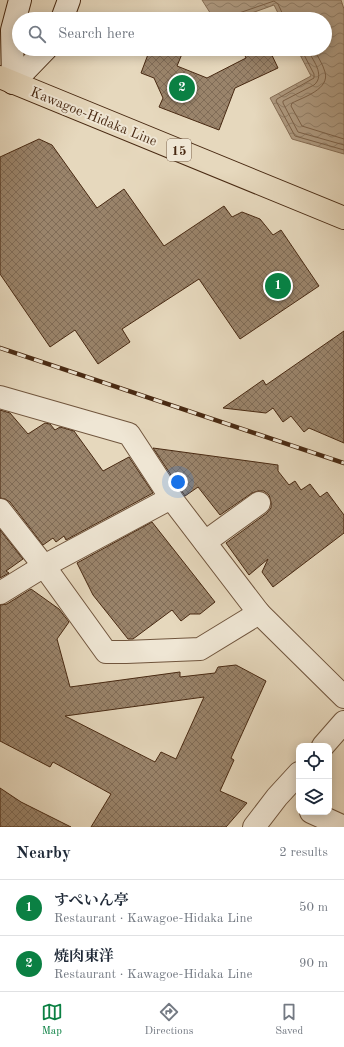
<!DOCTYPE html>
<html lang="en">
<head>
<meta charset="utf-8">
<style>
  :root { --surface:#fff; --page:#f2f2f3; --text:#1f2937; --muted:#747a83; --line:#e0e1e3; --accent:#0b8043 }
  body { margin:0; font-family:"Old Standard TT","Noto Serif JP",serif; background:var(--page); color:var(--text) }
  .controls { position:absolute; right:12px; bottom:12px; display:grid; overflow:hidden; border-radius:8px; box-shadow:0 2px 10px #0003 }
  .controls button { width:36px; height:36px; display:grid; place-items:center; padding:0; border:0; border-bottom:1px solid var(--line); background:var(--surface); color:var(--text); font:20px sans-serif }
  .you { position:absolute; left:178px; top:482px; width:14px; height:14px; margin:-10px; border:3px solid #fff; border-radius:50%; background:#1a73e8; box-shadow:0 0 0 6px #1a73e833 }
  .badge { display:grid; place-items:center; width:26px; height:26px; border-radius:50%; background:var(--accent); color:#fff; font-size:13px; font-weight:700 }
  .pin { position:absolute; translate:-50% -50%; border:2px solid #fff; box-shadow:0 1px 4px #0006 }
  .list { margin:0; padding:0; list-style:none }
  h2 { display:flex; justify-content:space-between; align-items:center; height:52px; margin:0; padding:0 16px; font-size:17px }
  h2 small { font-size:13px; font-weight:400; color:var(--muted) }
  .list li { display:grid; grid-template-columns:26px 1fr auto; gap:12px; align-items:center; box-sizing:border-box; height:56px; padding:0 16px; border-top:1px solid var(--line) }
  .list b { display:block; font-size:15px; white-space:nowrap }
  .list p { margin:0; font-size:13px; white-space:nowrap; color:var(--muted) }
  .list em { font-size:13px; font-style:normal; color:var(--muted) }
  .icon { flex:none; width:22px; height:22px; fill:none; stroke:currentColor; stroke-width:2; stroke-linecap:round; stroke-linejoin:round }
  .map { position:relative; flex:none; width:344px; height:827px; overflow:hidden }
  .search { position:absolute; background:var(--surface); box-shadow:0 2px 10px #0003; left:12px; right:12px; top:12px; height:44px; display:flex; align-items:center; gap:10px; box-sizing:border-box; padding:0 14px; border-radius:22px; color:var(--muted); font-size:15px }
  .sheet { height:164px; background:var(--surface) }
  nav { display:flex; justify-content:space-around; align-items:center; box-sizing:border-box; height:56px; border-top:1px solid var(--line); background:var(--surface); font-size:11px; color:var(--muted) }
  nav a { display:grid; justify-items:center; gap:2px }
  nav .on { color:var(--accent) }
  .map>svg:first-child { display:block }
  .water { fill:url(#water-waves); stroke:#866e56 }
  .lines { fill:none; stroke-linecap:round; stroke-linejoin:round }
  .shore { stroke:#7c624a; stroke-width:1 }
  .building { fill:url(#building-cross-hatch); stroke:#482912; fill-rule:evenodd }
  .minor-casing { stroke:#70553d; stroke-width:24 }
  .secondary-casing { stroke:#482912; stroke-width:24 }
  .primary-casing { stroke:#482912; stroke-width:24 }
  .minor { stroke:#efe6d4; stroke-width:22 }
  .secondary { stroke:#efe6d4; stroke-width:22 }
  .primary { stroke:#e6d8bd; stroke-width:22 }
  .rail-casing { stroke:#482912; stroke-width:4.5 }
  .rail { stroke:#efe6d4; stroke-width:3; stroke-dasharray:9; stroke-linecap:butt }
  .labels { text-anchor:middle; stroke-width:4; stroke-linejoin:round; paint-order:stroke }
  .shield { fill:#efe6d4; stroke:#7a624c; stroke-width:1 }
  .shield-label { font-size:13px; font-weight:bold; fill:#482912 }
  .street-label { font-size:14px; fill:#482912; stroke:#efe6d4 }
</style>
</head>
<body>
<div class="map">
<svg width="344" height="827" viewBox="0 0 344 827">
  <defs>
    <pattern id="water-waves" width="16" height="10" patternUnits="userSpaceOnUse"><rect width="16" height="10" fill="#b09c83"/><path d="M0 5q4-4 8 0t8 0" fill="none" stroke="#917f6a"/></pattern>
    <pattern id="building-cross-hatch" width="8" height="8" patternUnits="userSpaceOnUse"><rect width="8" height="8" fill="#9a846b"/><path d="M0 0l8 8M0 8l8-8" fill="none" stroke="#806c57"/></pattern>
  </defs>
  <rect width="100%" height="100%" fill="#e6d8bd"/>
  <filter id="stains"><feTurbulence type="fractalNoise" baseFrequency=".005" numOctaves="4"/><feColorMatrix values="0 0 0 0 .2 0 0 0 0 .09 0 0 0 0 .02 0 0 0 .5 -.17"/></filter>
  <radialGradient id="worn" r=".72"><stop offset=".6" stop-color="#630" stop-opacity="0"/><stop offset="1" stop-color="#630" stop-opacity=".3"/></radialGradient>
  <path class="water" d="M202 0H341L344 9V154L292 139 270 98 311 76 297 49H325V19H281L274 5 235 19H214Z"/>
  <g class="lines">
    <g class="shore">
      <path d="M236 19V16L239 13 274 1 278 4 285 19"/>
      <path d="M301 49 314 74V78L277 99 276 101 295 136 344 150"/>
      <path d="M307 49C312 59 326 75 314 85L283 101V103L298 132 344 145"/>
      <path d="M314 49C317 56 323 64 325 72 330 89 304 97 292 103L291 106 302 126 344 139"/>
    </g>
  </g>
  <g class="building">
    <path d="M150 49H170L182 54 177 66 207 78 246 58 242 49H269L278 68 235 88 219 130 159 107 163 98 154 78 141 73Z"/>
    <path d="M39 139 52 145 97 208 124 189 164 246 224 206 232 217 242 212 260 219 273 235 281 230 319 286 240 339 199 279 122 329 130 342 98 364 75 330 50 347 0 274V157Z"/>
    <path d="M344 331V443L309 428 304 432 291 416 283 422 273 408 266 413 223 408 263 380 266 385Z"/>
    <path d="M0 410 10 413 28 434 45 423 50 424 55 430 60 427 74 431 103 471 129 457 153 493 66 540 64 536 56 542 53 538 43 545 10 502 5 499 0 498Z"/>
    <path d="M153 448 278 465V471L289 485 295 481 301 490 310 484 320 497 327 492 344 515V533L273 587 262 572 268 559 249 575 226 543 267 513 271 508V502L269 495 264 491H258L252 493 220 515 198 487 185 496Z"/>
    <path d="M152 522 215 602 200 614H190L181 621 172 610 133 639H128L93 595 77 563Z"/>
    <path d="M0 530 23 559 6 571 9 573 0 578Z"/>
    <path d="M31 589 59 609 69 622 57 639 70 687 180 672V677L215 673 218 667 236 665 266 681 231 758 234 760 220 791 247 803 226 827H91L111 794 53 762 50 767 0 741V605L7 604ZM204 697 176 759 161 752 155 762 65 716Z"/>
    <path d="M0 788 21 802 71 827H0Z"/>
  </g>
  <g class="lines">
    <defs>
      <g id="minor">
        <path d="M0 397 129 434 171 498 259 613 344 697"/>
        <path d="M0 510 44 566 106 652H126L200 649 259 613"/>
        <path d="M205 542 259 503"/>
        <path d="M0 593 44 566 171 498"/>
        <path d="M323 746 344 722"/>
        <path d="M311 812 344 827"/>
        <path d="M254 827 277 797 299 773"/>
      </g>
      <g id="secondary">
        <path d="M62 19 69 0"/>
        <path d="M13 83 12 30 20 0"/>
        <path d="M13 83 46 49"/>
      </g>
      <path id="primary" d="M0 77 344 218"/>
    </defs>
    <use href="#minor" class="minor-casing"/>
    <use href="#secondary" class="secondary-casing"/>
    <use href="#primary" class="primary-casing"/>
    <use href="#minor" class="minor"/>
    <use href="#secondary" class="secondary"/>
    <use href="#primary" class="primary"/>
    <defs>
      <path id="rail" d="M0 348 344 463"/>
    </defs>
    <use href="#rail" class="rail-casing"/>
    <use href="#rail" class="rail"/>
  </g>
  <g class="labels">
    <rect class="shield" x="167" y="139" width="24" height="22" rx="3"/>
    <g class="shield-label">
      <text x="179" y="155">15</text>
    </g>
    <g class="street-label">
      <text transform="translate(94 116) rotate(22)" y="5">Kawagoe-Hidaka Line</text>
    </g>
  </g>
  <rect width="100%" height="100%" filter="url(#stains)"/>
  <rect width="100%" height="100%" fill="url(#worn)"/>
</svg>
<div class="controls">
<button><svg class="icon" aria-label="locate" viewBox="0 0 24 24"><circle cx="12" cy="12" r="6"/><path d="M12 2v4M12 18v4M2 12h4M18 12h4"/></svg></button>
<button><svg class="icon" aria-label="layers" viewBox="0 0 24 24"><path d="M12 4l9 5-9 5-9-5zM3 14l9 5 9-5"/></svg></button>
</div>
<div class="you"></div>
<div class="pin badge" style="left:278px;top:286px">1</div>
<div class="pin badge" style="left:182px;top:88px">2</div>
<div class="search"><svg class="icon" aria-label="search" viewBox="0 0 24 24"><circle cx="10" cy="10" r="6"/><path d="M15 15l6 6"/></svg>Search here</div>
</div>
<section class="sheet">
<h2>Nearby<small>2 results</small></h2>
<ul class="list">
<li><span class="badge">1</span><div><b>すぺいん亭</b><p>Restaurant · Kawagoe-Hidaka Line</p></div><em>50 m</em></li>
<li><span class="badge">2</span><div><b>焼肉東洋</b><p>Restaurant · Kawagoe-Hidaka Line</p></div><em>90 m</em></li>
</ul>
</section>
<nav>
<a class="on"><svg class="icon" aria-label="map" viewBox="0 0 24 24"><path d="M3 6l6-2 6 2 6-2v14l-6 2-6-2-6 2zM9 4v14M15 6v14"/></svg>Map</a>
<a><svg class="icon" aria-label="directions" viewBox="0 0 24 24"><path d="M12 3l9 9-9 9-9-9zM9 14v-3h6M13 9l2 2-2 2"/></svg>Directions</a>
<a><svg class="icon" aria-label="saved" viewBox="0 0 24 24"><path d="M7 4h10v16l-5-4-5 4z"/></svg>Saved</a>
</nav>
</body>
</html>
